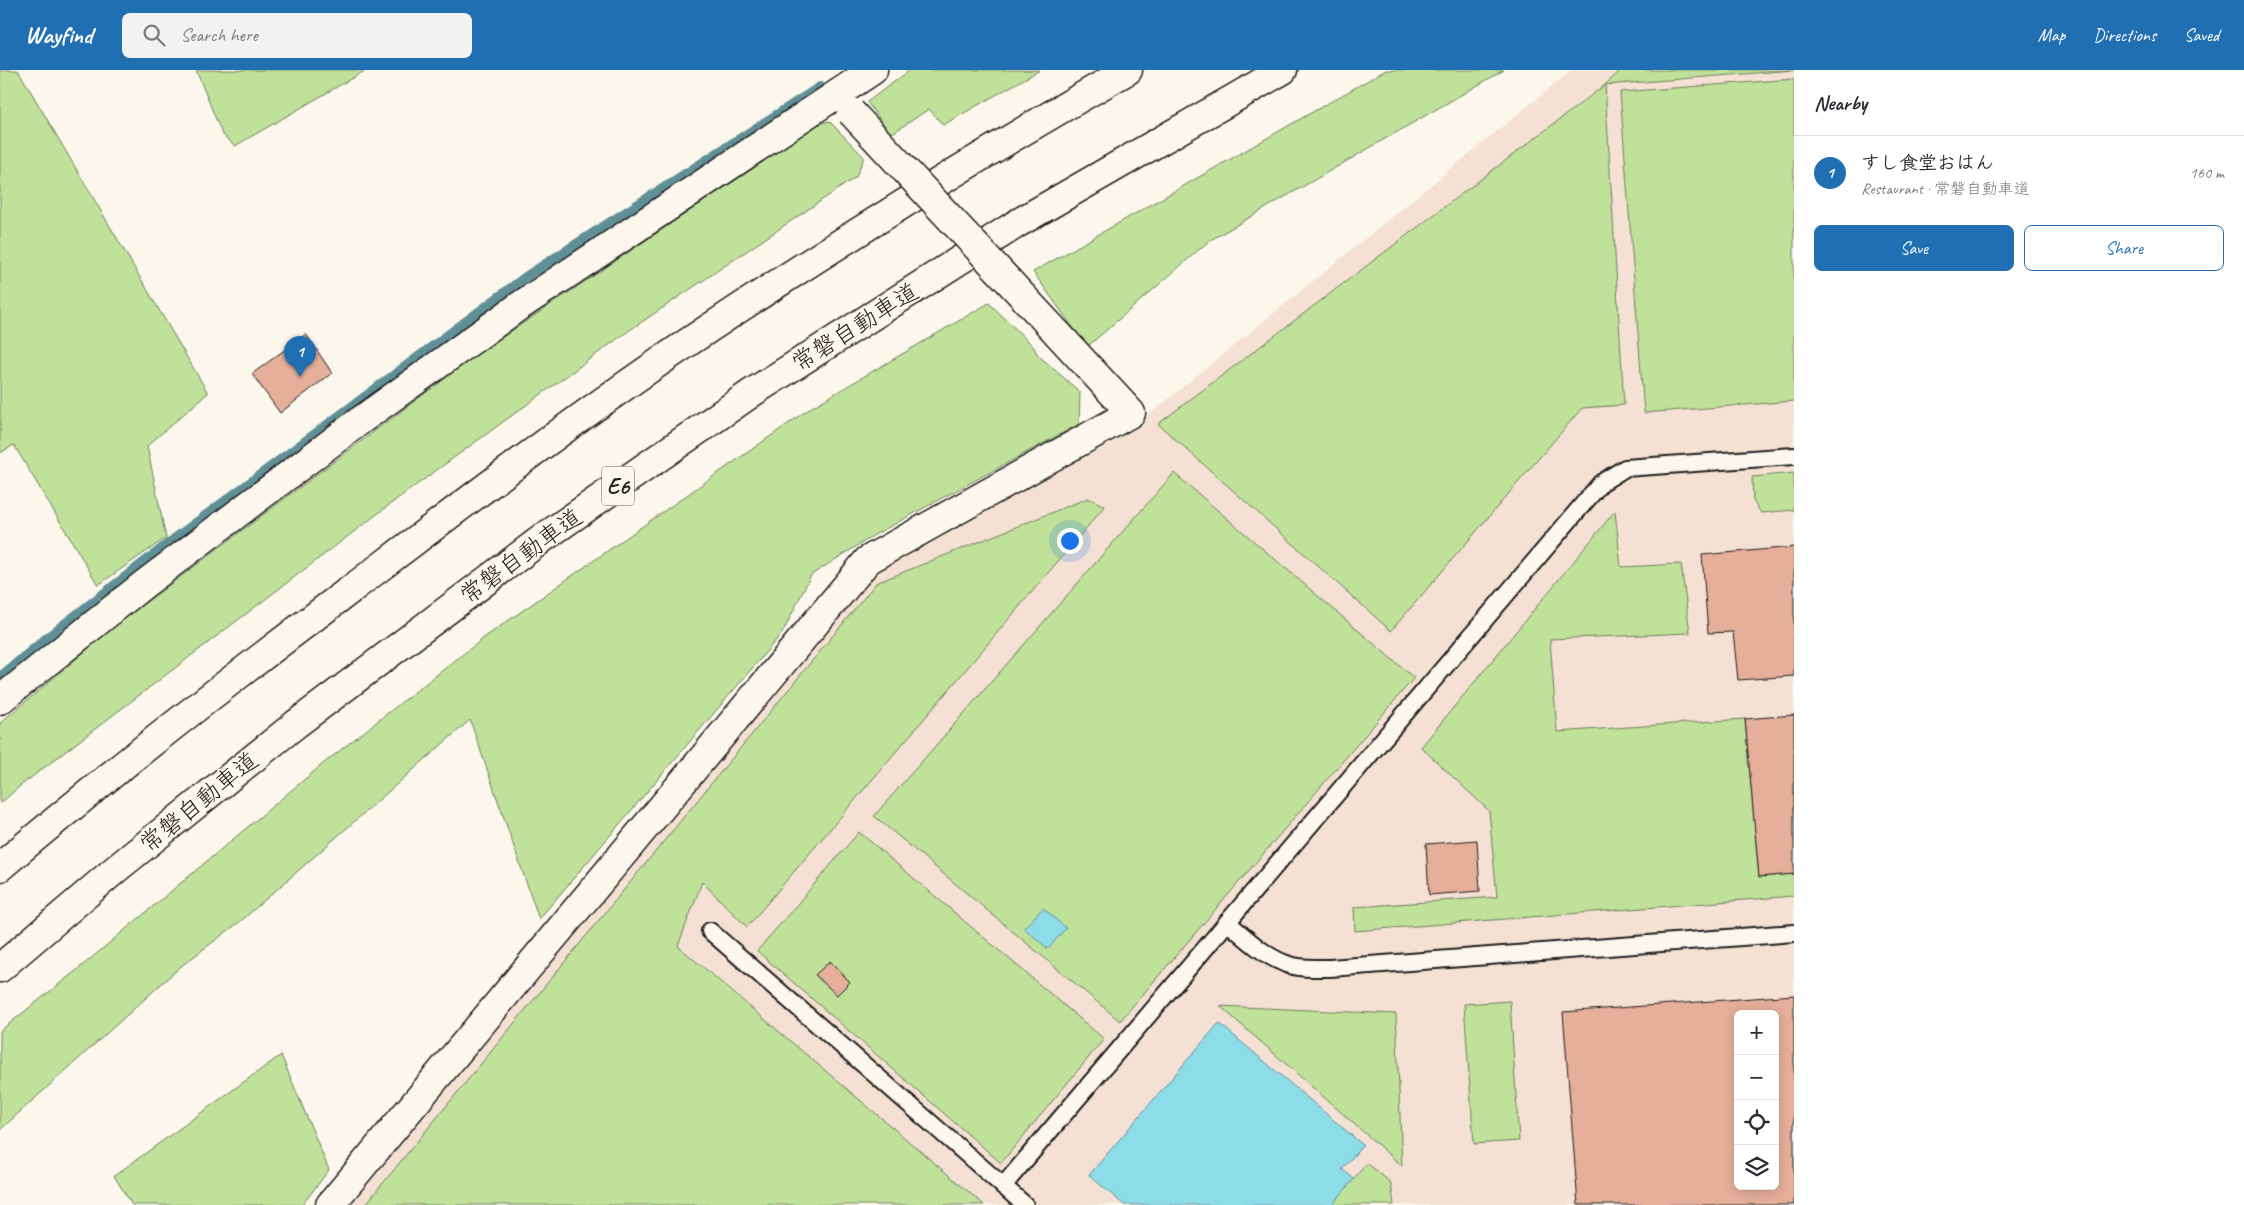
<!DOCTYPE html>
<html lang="en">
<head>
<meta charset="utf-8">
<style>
  :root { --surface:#fff; --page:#f2f2f3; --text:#2b2b33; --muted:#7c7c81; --line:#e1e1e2; --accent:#1f6fb2 }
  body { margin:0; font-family:Caveat,"Klee One",sans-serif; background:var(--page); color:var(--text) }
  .controls { position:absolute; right:15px; bottom:15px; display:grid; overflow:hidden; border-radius:8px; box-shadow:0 2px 12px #0003 }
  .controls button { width:45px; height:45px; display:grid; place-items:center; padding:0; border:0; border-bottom:1px solid var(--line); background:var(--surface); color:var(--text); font:25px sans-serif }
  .you { position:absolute; left:1069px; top:470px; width:18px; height:18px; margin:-12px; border:4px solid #fff; border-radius:50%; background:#1a73e8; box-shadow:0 0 0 8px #1a73e833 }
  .badge { display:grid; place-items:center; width:32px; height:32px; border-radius:50%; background:var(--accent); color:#fff; font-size:16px; font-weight:700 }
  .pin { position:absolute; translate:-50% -41px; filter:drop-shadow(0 1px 2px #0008) }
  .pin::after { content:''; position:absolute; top:26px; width:18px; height:15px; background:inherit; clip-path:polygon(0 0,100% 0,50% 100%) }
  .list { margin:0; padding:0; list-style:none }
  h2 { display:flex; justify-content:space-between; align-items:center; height:65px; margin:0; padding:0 20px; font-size:21px }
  h2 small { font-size:16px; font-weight:400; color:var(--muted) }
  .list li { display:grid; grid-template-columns:32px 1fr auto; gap:15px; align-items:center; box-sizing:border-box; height:75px; padding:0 20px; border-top:1px solid var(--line) }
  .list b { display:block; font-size:19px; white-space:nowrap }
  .list p { margin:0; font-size:16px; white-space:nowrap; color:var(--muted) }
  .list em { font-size:16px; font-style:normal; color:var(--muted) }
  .actions { display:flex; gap:10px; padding:15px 20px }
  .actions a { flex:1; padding:11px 0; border:1px solid var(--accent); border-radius:8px; text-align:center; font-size:18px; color:var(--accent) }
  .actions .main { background:var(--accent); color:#fff }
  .icon { flex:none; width:28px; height:28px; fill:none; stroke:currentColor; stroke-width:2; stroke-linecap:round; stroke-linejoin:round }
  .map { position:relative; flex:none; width:1794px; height:1135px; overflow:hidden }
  header { display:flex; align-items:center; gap:30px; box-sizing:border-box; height:70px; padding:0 25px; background:var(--accent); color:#fff }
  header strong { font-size:24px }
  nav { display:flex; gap:28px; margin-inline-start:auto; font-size:18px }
  .search { width:350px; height:45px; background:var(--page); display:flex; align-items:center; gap:12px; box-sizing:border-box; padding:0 18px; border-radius:8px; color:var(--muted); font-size:19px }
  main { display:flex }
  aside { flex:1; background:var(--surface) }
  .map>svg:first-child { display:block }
  .built { fill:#f4e1d3; fill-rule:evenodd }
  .green { fill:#bfe19a; stroke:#6e7e5b }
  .water { fill:#8ddde9; stroke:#609097 }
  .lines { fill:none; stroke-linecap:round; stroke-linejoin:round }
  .stream { stroke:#609097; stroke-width:10 }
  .building { fill:#e5af9a; stroke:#1c1c1c; fill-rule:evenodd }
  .lane-casing { stroke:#1c1c1c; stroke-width:20 }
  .street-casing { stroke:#1c1c1c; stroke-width:31 }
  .highway-casing { stroke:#1c1c1c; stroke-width:31 }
  .lane { stroke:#fbf7ec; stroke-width:16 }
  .street { stroke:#fbf7ec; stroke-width:28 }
  .highway { stroke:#fbf7ec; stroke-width:28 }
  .street-bridge-casing { stroke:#1c1c1c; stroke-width:31; stroke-linecap:butt }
  .street-bridge { stroke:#fbf7ec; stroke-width:28 }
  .labels { text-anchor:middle; stroke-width:4; stroke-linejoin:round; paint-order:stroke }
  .shield { fill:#fbf7ec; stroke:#5f5e5a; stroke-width:1 }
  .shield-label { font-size:22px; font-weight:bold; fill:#1c1c1c }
  .street-label { font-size:24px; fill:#1c1c1c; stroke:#fbf7ec }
</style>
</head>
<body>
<header>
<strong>Wayfind</strong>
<div class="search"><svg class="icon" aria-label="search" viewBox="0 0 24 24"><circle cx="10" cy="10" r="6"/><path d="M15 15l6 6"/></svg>Search here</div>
<nav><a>Map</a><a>Directions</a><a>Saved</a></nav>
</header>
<main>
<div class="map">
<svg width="1794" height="1135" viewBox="0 0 1794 1135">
  <rect width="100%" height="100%" fill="#fbf7ec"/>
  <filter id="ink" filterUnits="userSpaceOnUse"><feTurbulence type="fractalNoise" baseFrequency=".02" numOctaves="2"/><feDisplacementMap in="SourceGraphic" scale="10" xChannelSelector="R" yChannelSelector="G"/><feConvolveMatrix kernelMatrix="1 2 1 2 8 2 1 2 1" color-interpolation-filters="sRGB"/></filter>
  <g filter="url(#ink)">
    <path class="built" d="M1572 0H1794V1135H351L869 500 1087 386 1145 348ZM1738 944H1775V1116H1738Z"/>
    <g class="green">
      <path d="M0 0H18L208 323 147 376 166 468 98 515 14 375 0 383Z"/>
      <path d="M196 0H366L235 76 222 64Z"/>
      <path d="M910 0H1040L943 55 929 39 891 64 867 32Z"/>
      <path d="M1386 0H1504L1209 171 1087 277 1033 202Z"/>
      <path d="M1621 0H1794L1605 15 1624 335 1582 338 1391 561 1158 354 1605 15Z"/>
      <path d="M1794 9V331L1644 343 1620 22Z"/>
      <path d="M829 51 864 87 856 107 627 262 397 429 20 716 0 734V653L120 552 476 285 817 55Z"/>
      <path d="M989 233 1033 276 1038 285 1080 322 1079 354 876 464 811 505 783 562 539 849 470 650 242 850 180 897 0 1060V961L77 900 324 693 485 567 812 337Z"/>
      <path d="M1174 403 1414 608 1120 951 874 746Z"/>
      <path d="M1794 403V440L1761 443 1753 431 1752 407Z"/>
      <path d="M1088 428 1105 436 747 857 702 812 678 876 984 1135H365L876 513Z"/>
      <path d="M1615 441 1621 497 1681 494 1690 563 1550 569 1557 662 1745 649 1759 807 1794 804V826L1355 861 1354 837 1497 827 1489 741 1421 677Z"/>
      <path d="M859 762 1104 969 1001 1093 757 881Z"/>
      <path d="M1510 931 1519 1071 1474 1074 1464 934Z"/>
      <path d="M1220 936 1396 944 1402 1096Z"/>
      <path d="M281 985 329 1100 302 1135H132L114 1106Z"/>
      <path d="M1367 1093 1391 1113 1394 1135H1332Z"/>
    </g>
    <g class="water">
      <path d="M1043 838 1066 858 1048 879 1024 858Z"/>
      <path d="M1219 953 1363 1075 1342 1099 1354 1109 1332 1135H1124L1089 1105Z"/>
    </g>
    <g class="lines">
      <path class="stream" d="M0 607 48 567 177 467 527 206 820 17"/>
    </g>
    <g class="building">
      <path d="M306 264 332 303 280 343 252 304Z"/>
      <path d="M1794 477V606L1738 610 1733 562 1708 563 1702 485Z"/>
      <path d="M1794 645V804L1759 807 1745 649Z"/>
      <path d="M1477 770 1480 821 1429 825 1426 774Z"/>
      <path d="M830 891 850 912 837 925 815 905Z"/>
      <path d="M1794 925V1135H1578L1563 942ZM1738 944H1775V1116H1738Z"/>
    </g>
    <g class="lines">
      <defs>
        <g id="lane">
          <path d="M1227 852C1244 866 1263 885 1284 893 1298 899 1315 898 1330 898L1794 863"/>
          <path d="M710 861 1025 1135"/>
          <path d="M1003 1116 1601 413 1625 398 1794 386"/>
        </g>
        <g id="street">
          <path d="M0 630 143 515 361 350 518 237 873 0"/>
          <path d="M330 1135 868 490 1131 343 1058 264"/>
        </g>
        <g id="highway">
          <path d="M0 797C114 700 234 607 354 517 470 429 586 340 708 259 845 168 985 82 1128 0"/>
          <path d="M0 898 116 799 296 654 543 468 753 322 1018 153 1283 0"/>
        </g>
      </defs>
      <use href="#lane" class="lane-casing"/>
      <use href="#street" class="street-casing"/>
      <use href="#highway" class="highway-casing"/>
      <use href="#lane" class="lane"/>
      <use href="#street" class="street"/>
      <use href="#highway" class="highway"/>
      <defs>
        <path id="street-bridge" d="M851 42 1058 264"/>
      </defs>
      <use href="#street-bridge" class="street-bridge-casing"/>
      <use href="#street-bridge" class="street-bridge"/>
    </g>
  </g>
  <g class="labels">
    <rect class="shield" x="602" y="396.5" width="32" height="39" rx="4"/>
    <g class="shield-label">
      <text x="618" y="424">E6</text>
    </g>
    <g class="street-label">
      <text transform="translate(855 257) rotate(-32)" y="8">常磐自動車道</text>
      <text transform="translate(521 486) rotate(-36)" y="8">常磐自動車道</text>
      <text transform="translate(199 732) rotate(-39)" y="8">常磐自動車道</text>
    </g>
  </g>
</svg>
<div class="controls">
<button>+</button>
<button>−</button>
<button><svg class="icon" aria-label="locate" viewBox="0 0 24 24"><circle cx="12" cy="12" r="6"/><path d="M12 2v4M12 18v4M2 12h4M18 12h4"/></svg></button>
<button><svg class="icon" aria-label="layers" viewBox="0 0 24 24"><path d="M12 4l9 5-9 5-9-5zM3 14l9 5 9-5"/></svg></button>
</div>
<div class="you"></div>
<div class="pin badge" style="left:300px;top:307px">1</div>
</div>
<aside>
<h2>Nearby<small></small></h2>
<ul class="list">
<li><span class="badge">1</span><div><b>すし食堂おはん</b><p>Restaurant · 常磐自動車道</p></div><em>160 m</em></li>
</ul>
<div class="actions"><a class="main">Save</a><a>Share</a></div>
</aside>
</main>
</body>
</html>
